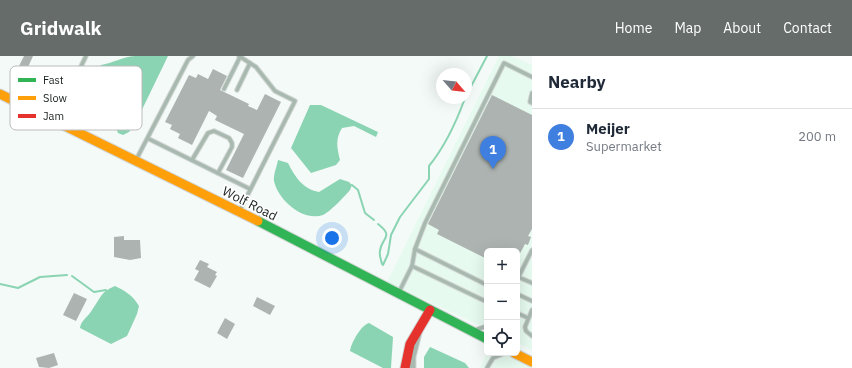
<!DOCTYPE html>
<html lang="en">
<head>
<meta charset="utf-8">
<style>
  :root { --surface:#fff; --page:#f6f6f7; --text:#1f2937; --muted:#747a83; --line:#e0e1e3; --accent:#656c69 }
  body { margin:0; font-family:"IBM Plex Sans",sans-serif; background:var(--page); color:var(--text) }
  .controls { position:absolute; right:12px; bottom:12px; display:grid; overflow:hidden; border-radius:6px; box-shadow:0 4px 16px #0002 }
  .controls button { width:36px; height:36px; display:grid; place-items:center; padding:0; border:0; border-bottom:1px solid var(--line); background:var(--surface); color:var(--text); font:20px sans-serif }
  .compass { position:absolute; left:436px; top:12px; width:36px; height:36px; border-radius:50%; background:var(--surface); box-shadow:0 4px 16px #0002; rotate:118deg }
  .you { position:absolute; left:332px; top:182px; width:14px; height:14px; margin:-10px; border:3px solid #fff; border-radius:50%; background:#1a73e8; box-shadow:0 0 0 6px #1a73e833 }
  .badge { display:grid; place-items:center; width:26px; height:26px; border-radius:50%; background:var(--accent); color:#fff; font-size:13px; font-weight:700 }
  .pin { position:absolute; translate:-50% -33px; filter:drop-shadow(0 1px 2px #0008) }
  .pin::after { content:''; position:absolute; top:21px; width:14px; height:12px; background:inherit; clip-path:polygon(0 0,100% 0,50% 100%) }
  .list { margin:0; padding:0; list-style:none }
  h2 { display:flex; justify-content:space-between; align-items:center; height:52px; margin:0; padding:0 16px; font-size:17px }
  h2 small { font-size:13px; font-weight:400; color:var(--muted) }
  .list li { display:grid; grid-template-columns:26px 1fr auto; gap:12px; align-items:center; box-sizing:border-box; height:56px; padding:0 16px; border-top:1px solid var(--line) }
  .list b { display:block; font-size:15px; white-space:nowrap }
  .list p { margin:0; font-size:13px; white-space:nowrap; color:var(--muted) }
  .list em { font-size:13px; font-style:normal; color:var(--muted) }
  .icon { flex:none; width:22px; height:22px; fill:none; stroke:currentColor; stroke-width:2; stroke-linecap:round; stroke-linejoin:round }
  .map { position:relative; flex:none; width:532px; height:312px; overflow:hidden }
  header { display:flex; align-items:center; gap:24px; box-sizing:border-box; height:56px; padding:0 20px; background:var(--accent); color:#fff }
  header strong { font-size:19px }
  nav { display:flex; gap:22px; margin-inline-start:auto; font-size:14px }
  main { display:flex }
  aside { flex:1; background:var(--surface) }
  .map>svg:first-child { display:block }
  .built { fill:#e6faef }
  .water { fill:#8ad4b3 }
  .lines { fill:none; stroke-linecap:round; stroke-linejoin:round }
  .stream { stroke:#8ad4b3; stroke-width:2 }
  .building { fill:#acb3b0 }
  .lane-casing { stroke:#d2d6d4; stroke-width:5.5 }
  .street-casing { stroke:#d2d6d4; stroke-width:9 }
  .fast-casing { stroke:#d2d6d4; stroke-width:11 }
  .slow-casing { stroke:#d2d6d4; stroke-width:11 }
  .jam-casing { stroke:#d2d6d4; stroke-width:11 }
  .lane { stroke:#a8b9b0; stroke-width:3.5 }
  .street { stroke:#a8b9b0; stroke-width:7 }
  .fast { stroke:#30b455; stroke-width:9 }
  .slow { stroke:#ff9f0a; stroke-width:9 }
  .jam { stroke:#e5322d; stroke-width:9 }
  .labels { text-anchor:middle; stroke-width:3.5; stroke-linejoin:round; paint-order:stroke }
  .street-label { font-size:13px; fill:#18201c; stroke:#fff }
  .key { fill:#fff; stroke:#babcbb; stroke-width:1 }
  .key-label { font-size:11px; fill:#18201c }
</style>
</head>
<body>
<header>
<strong>Gridwalk</strong>
<nav><a>Home</a><a>Map</a><a>About</a><a>Contact</a></nav>
</header>
<main>
<div class="map">
<svg width="532" height="312" viewBox="0 0 532 312">
  <rect width="100%" height="100%" fill="#f4faf7"/>
  <g class="built">
    <path d="M499 0H512L532 9V294L517 287V195H487V273L387 226Z"/>
    <path d="M487 297H514L532 306V312H480Z"/>
  </g>
  <g class="water">
    <path d="M135 0H168L135 68 129 76 123 79 118 77 115 69 123 51 121 44 95 28 94 22 101 9C113 7 122 1 135 0Z"/>
    <path d="M310 49H321L378 76 376 81 354 70 342 72C335 83 337 92 340 104L336 109 311 117 291 92Z"/>
    <path d="M278 104 288 107C295 121 303 133 319 136L340 123 349 126 352 129 350 134C345 140 330 156 323 159 303 166 278 144 274 125 273 119 277 110 278 104Z"/>
    <path d="M115 230C126 235 133 240 139 250L137 258 127 280 111 288 80 272C81 264 88 261 92 254 101 242 100 236 115 230Z"/>
    <path d="M369 267 393 281 391 312H383L350 295C351 287 361 269 369 267Z"/>
    <path d="M430 291 465 307 469 312H424V301Z"/>
  </g>
  <g class="lines">
    <g class="stream">
      <path d="M466 40 487 0"/>
      <path d="M352 129 358 134 365 157 374 164"/>
      <path d="M378 168C395 181 381 182 380 195 379 199 381 204 382 208"/>
      <path d="M383 209 388 198 391 179 400 161 429 123V110C446 89 456 67 465 42"/>
      <path d="M72 220 94 236 106 234"/>
      <path d="M0 228 18 232 40 221 67 219"/>
    </g>
  </g>
  <g class="building">
    <path d="M24 0H33L25 18 17 14Z"/>
    <path d="M213 13 227 20 220 34 249 48 248 50 257 54 265 38 281 46 243 122 226 114 244 78 215 64 217 60 209 55 192 89 178 82 180 78 170 73 172 69 165 66 189 19 196 22 198 18 208 23Z"/>
    <path d="M492 39 532 59V173L528 180 531 181 528 189 525 188 517 203V195H487V203L437 178 439 174 428 168Z"/>
    <path d="M124 180V184H140L141 202 130 204 114 201V181Z"/>
    <path d="M200 204 209 208 207 211 217 216 215 219 217 220 210 232 194 224 199 215 195 213Z"/>
    <path d="M74 237 87 243 76 265 63 259Z"/>
    <path d="M257 241 275 250 270 259 253 250Z"/>
    <path d="M225 262 235 268 227 283 217 277Z"/>
    <path d="M54 297 58 309 49 312 39 311 36 302Z"/>
  </g>
  <g class="lines">
    <defs>
      <g id="lane">
        <path d="M239 0 256 11 275 35 295 45 240 154"/>
        <path d="M224 33 240 1"/>
        <path d="M237 34 250 7"/>
        <path d="M532 37 530 46 532 47"/>
        <path d="M55 64 86 0"/>
        <path d="M149 83 250 133"/>
        <path d="M136 104 188 4 193 0"/>
        <path d="M192 104 208 77 214 75 229 82 232 87V91L218 117"/>
        <path d="M415 193 487 229"/>
        <path d="M412 210 415 193 425 167 504 7 532 21"/>
        <path d="M518 221 532 227"/>
        <path d="M517 224 532 194"/>
        <path d="M399 236 412 210 487 246"/>
        <path d="M517 238 532 245"/>
        <path d="M532 254 525 271 526 275 532 280"/>
        <path d="M517 257 528 262"/>
        <path d="M475 274 487 270"/>
        <path d="M487 312 493 302 505 297"/>
      </g>
      <path id="street" d="M412 312V301L418 277"/>
      <path id="fast" d="M258 165 487 283"/>
      <g id="slow">
        <path d="M0 38 258 165"/>
        <path d="M514 297 532 306"/>
      </g>
      <path id="jam" d="M405 312 410 288 430 254"/>
    </defs>
    <use href="#lane" class="lane-casing"/>
    <use href="#street" class="street-casing"/>
    <use href="#fast" class="fast-casing"/>
    <use href="#slow" class="slow-casing"/>
    <use href="#jam" class="jam-casing"/>
    <use href="#lane" class="lane"/>
    <use href="#street" class="street"/>
    <use href="#fast" class="fast"/>
    <use href="#slow" class="slow"/>
    <use href="#jam" class="jam"/>
  </g>
  <g class="labels">
    <g class="street-label">
      <text transform="translate(250 147) rotate(27)" y="5">Wolf Road</text>
    </g>
  </g>
  <rect x="10" y="10" width="132" height="64" rx="6" class="key"/>
  <rect x="18" y="22" width="18" height="4" fill="#30b455"/>
  <rect x="18" y="40" width="18" height="4" fill="#ff9f0a"/>
  <rect x="18" y="58" width="18" height="4" fill="#e5322d"/>
  <g class="key-label">
    <text x="43" y="28">Fast</text>
    <text x="43" y="46">Slow</text>
    <text x="43" y="64">Jam</text>
  </g>
</svg>
<div class="controls">
<button>+</button>
<button>−</button>
<button><svg class="icon" aria-label="locate" viewBox="0 0 24 24"><circle cx="12" cy="12" r="6"/><path d="M12 2v4M12 18v4M2 12h4M18 12h4"/></svg></button>
</div>
<svg class="compass" viewBox="-18 -18 36 36"><path d="M0-13l5 13h-10z" fill="#e53935"/><path d="M0 13l5-13h-10z" fill="#747a83"/></svg>
<div class="you"></div>
<div class="pin badge" style="left:493px;top:113px;background:#3f7fe0">1</div>
</div>
<aside>
<h2>Nearby<small></small></h2>
<ul class="list">
<li><span class="badge" style="background:#3f7fe0">1</span><div><b>Meijer</b><p>Supermarket</p></div><em>200 m</em></li>
</ul>
</aside>
</main>
</body>
</html>
